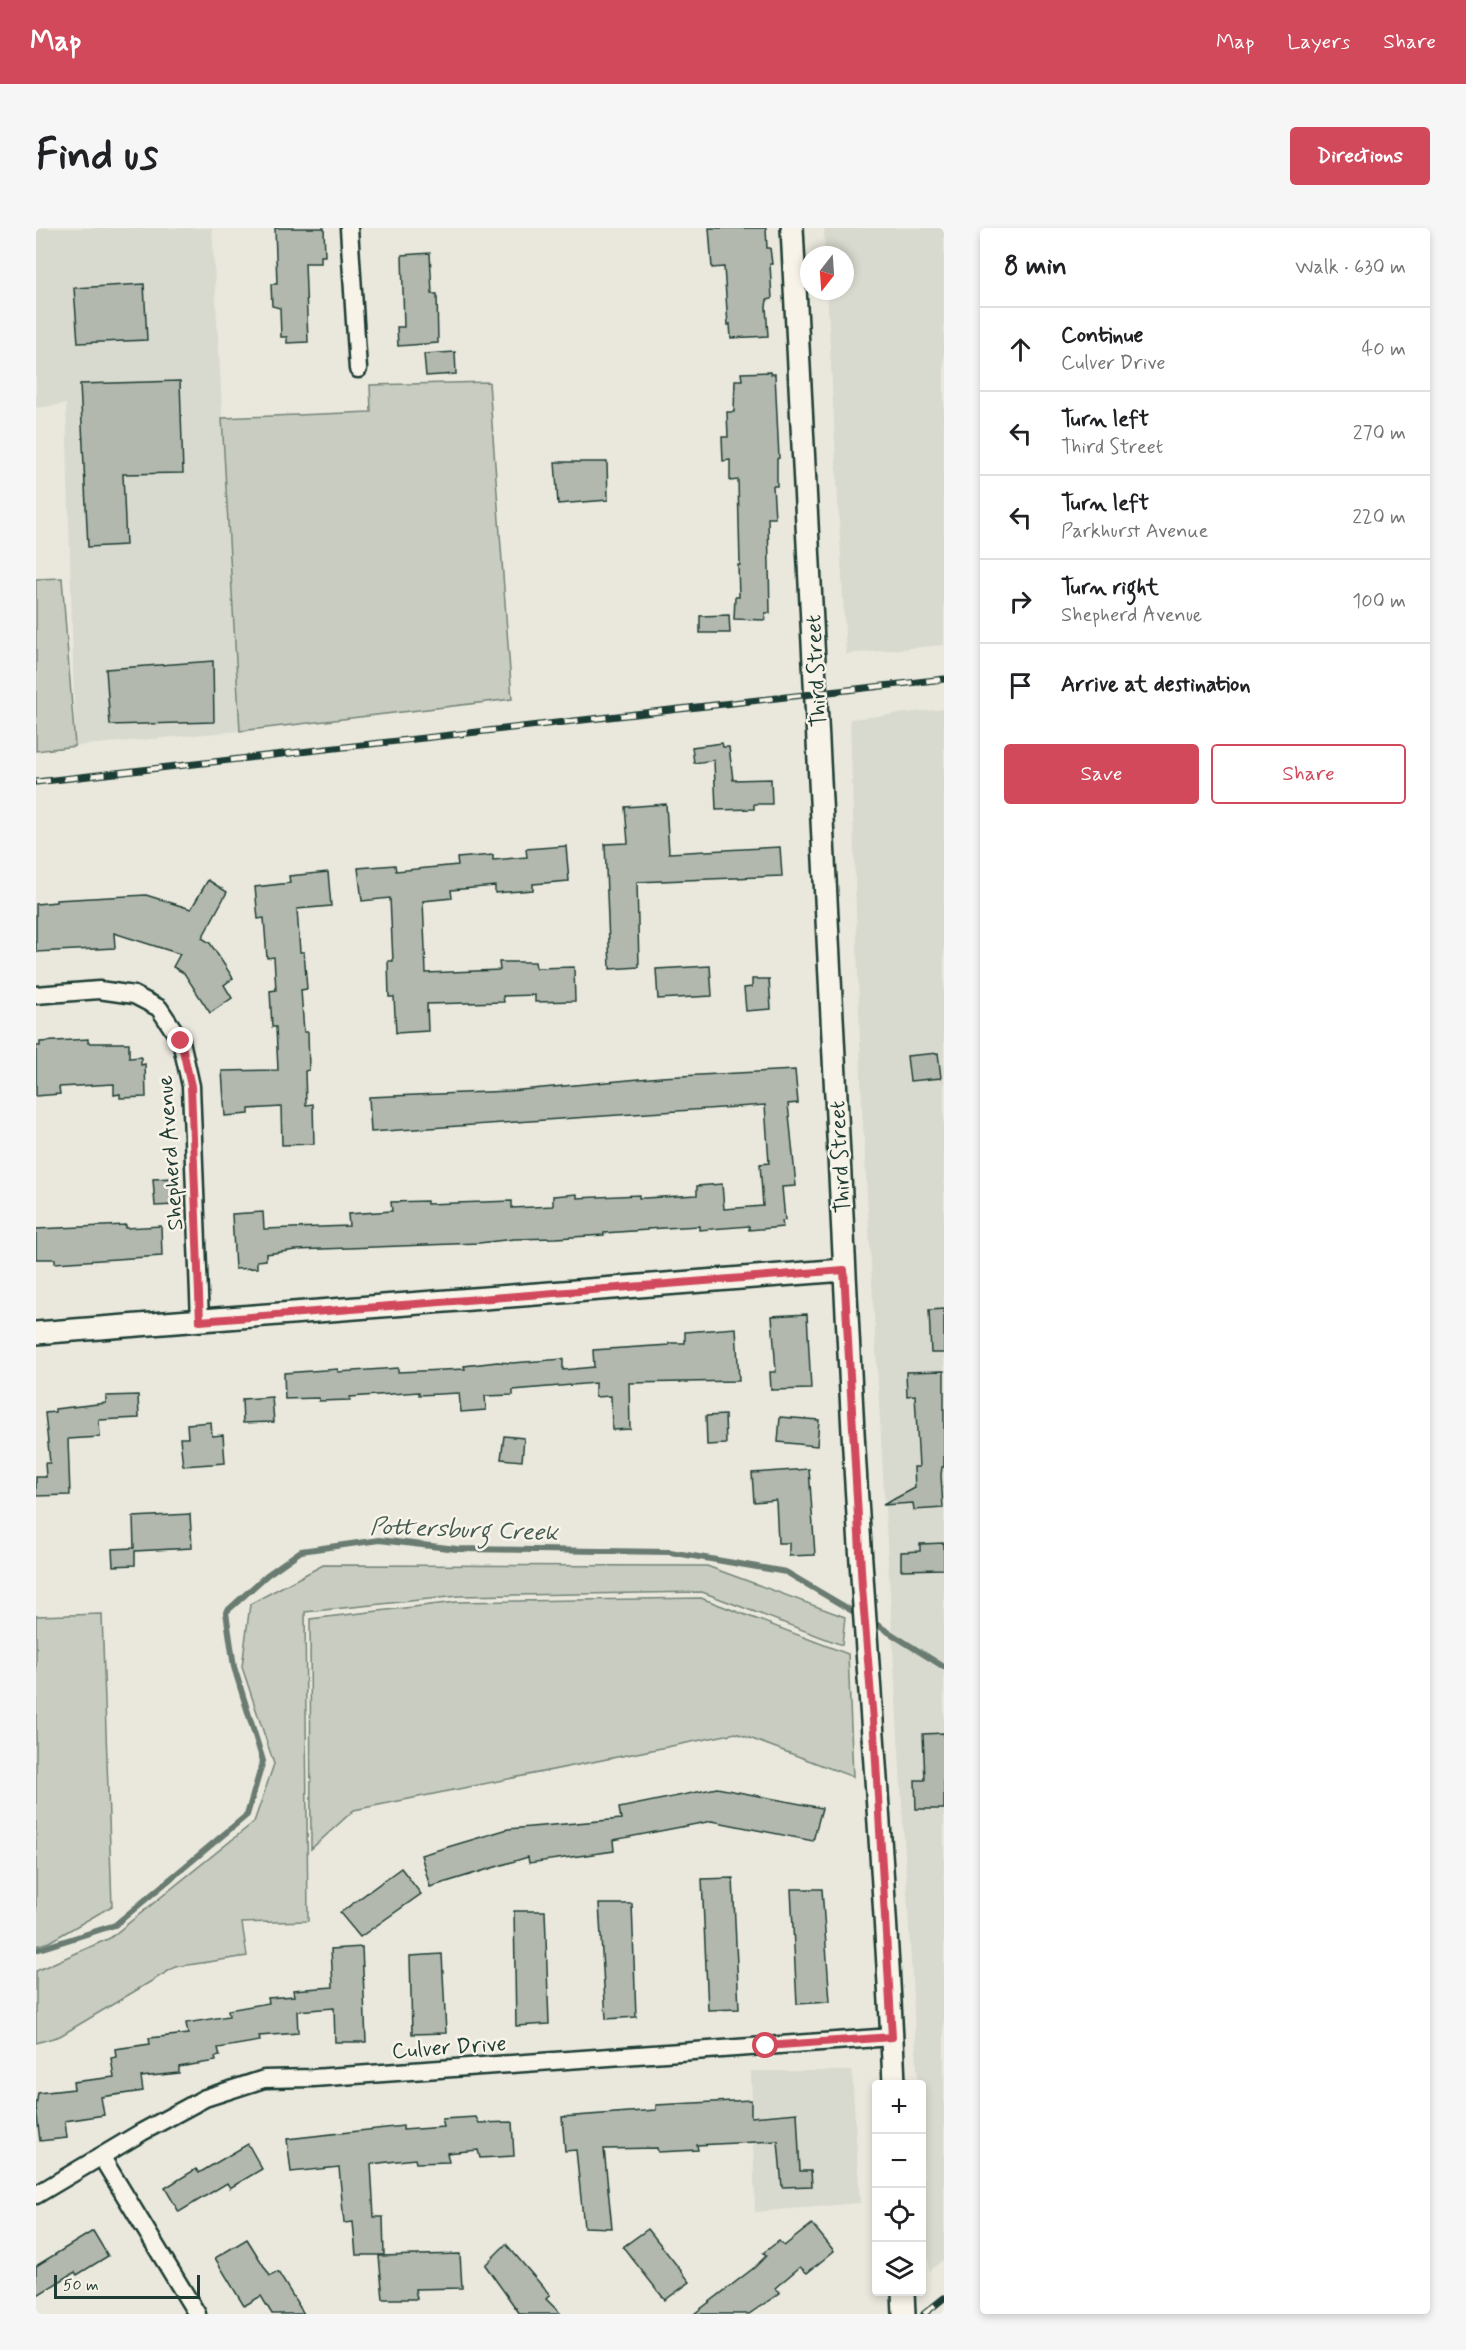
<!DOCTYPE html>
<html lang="en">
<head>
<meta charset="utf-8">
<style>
  :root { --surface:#fff; --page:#f6f6f6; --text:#202124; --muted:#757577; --line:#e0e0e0; --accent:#d1495b }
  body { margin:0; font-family:Mynerve,sans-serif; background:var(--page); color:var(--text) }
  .controls { position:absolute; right:18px; bottom:18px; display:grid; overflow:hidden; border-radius:6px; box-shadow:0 3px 9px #0003 }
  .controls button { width:54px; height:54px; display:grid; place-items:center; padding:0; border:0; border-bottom:2px solid var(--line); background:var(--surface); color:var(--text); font:30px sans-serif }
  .compass { position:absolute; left:764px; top:18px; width:54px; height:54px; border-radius:50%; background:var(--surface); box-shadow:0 3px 9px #0003; rotate:197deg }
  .scale { position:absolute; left:18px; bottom:15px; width:146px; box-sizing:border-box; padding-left:6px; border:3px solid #1f3d34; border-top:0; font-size:16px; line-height:21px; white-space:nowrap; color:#1f3d34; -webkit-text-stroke:4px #f7f3e8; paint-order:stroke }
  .stop { position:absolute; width:18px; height:18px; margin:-14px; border:4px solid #d1495b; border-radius:50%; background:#fff }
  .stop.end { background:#d1495b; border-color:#fff; box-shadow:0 2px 6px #0008 }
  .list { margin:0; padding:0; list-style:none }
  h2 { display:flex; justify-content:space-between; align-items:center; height:78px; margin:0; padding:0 24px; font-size:26px }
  h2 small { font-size:20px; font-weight:400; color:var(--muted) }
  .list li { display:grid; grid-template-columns:39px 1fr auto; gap:18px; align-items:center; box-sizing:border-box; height:84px; padding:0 24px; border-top:2px solid var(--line) }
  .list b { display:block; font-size:22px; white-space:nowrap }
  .list p { margin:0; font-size:20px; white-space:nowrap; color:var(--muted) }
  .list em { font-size:20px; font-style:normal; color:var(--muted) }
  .actions { display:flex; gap:12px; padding:18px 24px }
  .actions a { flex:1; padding:14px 0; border:2px solid var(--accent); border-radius:6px; text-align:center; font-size:21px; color:var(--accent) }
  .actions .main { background:var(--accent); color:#fff }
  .icon { flex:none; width:33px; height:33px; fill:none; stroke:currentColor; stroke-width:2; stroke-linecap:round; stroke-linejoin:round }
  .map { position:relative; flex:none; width:908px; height:2086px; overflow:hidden; border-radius:6px }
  header { display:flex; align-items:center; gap:36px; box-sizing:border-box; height:84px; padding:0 30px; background:var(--accent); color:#fff }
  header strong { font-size:28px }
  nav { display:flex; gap:33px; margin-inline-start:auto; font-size:21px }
  .intro { display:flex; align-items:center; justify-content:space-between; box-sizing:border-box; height:144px; padding:0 36px }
  h1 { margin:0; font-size:42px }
  .button { padding:15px 27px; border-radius:6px; background:var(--accent); color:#fff; font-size:21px; font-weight:700 }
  main { display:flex; gap:36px; padding:0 36px }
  aside { flex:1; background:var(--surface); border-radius:6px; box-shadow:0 3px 9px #0003 }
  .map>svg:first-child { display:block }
  .built { fill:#d9dacf }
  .green { fill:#c8ccc1; stroke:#74847a; stroke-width:1.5 }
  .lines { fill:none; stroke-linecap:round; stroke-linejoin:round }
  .stream { stroke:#6a7c72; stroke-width:6 }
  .building { fill:#b2b8ae; stroke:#1f3d34; stroke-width:1.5 }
  .minor-casing { stroke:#1f3d34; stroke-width:21 }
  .tertiary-casing { stroke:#1f3d34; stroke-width:26 }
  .minor { stroke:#f7f3e8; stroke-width:16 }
  .tertiary { stroke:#f7f3e8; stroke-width:21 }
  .rail-casing { stroke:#1f3d34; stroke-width:7 }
  .rail { stroke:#f7f3e8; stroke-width:4.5; stroke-dasharray:14; stroke-linecap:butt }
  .route { stroke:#d1495b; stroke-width:8 }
  .labels { text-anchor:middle; stroke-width:5; stroke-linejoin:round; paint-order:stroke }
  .street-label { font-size:22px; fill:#1f3d34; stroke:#f7f3e8 }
  .water-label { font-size:24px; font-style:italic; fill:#445c53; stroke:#f7f3e8 }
</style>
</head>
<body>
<header>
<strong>Map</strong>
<nav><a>Map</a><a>Layers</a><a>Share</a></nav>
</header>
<div class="intro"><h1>Find us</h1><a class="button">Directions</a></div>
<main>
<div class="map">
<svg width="908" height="2086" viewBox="0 0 908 2086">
  <rect width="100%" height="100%" fill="#eae8dd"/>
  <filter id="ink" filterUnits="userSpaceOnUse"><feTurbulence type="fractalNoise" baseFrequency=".0167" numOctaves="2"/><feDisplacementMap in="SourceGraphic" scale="12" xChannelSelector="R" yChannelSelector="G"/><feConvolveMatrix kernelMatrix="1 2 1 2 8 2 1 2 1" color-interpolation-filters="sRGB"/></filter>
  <g filter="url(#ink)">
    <g class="built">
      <path d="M0 0H176L204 503 39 518 30 176 0 180Z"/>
      <path d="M788 0H908V417L810 426 791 63H809V27H789Z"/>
      <path d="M908 481V2031L893 2043 886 1912V1856H882L826 880 814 491Z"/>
      <path d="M715 1843H816L824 1975 719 1984Z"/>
    </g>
    <g class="green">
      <path d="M453 154 476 471 204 503 186 190 335 184 334 157Z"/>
      <path d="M26 350 39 518 0 523V351Z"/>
      <path d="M287 1337 671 1338 809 1389 806 1417 666 1364 422 1368 269 1384 272 1693 206 1695 211 1728 139 1739 24 1808 0 1815V1743L74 1710 218 1594 238 1536 206 1439 214 1376Z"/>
      <path d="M665 1370 812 1426 817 1549 700 1505 318 1582 275 1621 274 1391 420 1374Z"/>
      <path d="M66 1386 76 1678 13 1714 0 1718V1388Z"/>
    </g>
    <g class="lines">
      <g class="stream">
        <path d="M835 1393 908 1439"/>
        <path d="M0 1722 79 1697 211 1587 227 1533 198 1439 190 1384 231 1347 265 1323 343 1312 421 1321 634 1324 750 1344 823 1387"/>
      </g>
    </g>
    <g class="building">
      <path d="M239 0H288L289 28H285V35H269L272 114 251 115V109H245L244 80 236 78 235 56H241Z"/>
      <path d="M673 0H730L731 20H734L736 36H734L736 71 731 72 730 79 732 108 695 110 694 96 692 97 688 39 676 40Z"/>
      <path d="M394 25 396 66H401L402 115 362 118 361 99H368L366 27Z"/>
      <path d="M108 56 111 112 42 115 38 60Z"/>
      <path d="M419 124 420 146 390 148 388 126Z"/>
      <path d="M735 144V146H739L743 230 741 231V258H737L739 290H732L734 385H729V392L698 391 699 369H703L702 337H704L702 252 694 253V232L687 233 686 209H692L691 184H698L699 152H706L705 145Z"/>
      <path d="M144 153 147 245 87 246 90 317 52 319 44 156Z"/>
      <path d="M519 234H571L572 272 522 276Z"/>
      <path d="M693 387 694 405H664V388Z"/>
      <path d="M177 433 178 494 74 497 70 441Z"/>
      <path d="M686 515 687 519H693L697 552 735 551 736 576H718V581L680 582 678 532 658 535 656 519Z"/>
      <path d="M630 576 633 625 744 619 746 648 601 654 603 739 574 741 569 616 592 615 589 579Z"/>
      <path d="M530 618 533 653 497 656V662L459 665V658L415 662 416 670 387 673 390 745 464 742 463 734H499L500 740 538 739 539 773 499 774V767L467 768 468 774 391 776 392 803 360 805 358 769H353L352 733H357L354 670 326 673 322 640 359 637 360 643 422 637 421 630 457 627V632L491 629 490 621Z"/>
      <path d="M292 644 295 678 261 681 264 724H268L271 761 265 762 268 804H272L273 842 269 843 270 877 277 876 278 916 246 917 245 879 213 881V886L189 888 186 843 242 842 240 799H236L234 763 240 762 238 729 231 730 228 690 222 691 219 659 254 655 253 648Z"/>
      <path d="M172 652 191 664 166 710 174 715 197 750 188 757 196 770 174 785 148 745 137 739 144 726 78 705 79 720 0 724V676L20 674V672L110 667 155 681Z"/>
      <path d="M674 738 676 768 622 771 620 741Z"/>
      <path d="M716 751H733L735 781 710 783 708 760 716 759Z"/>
      <path d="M52 811V815H93V830L105 829V837L109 836 110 869 84 870V866L78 867V856L23 859 24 866 0 868V818H4V814Z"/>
      <path d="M902 825 905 850 874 853 871 828Z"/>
      <path d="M759 842 762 875 752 876 760 958 746 959 749 992 746 993 747 999 713 1002V998L663 1002V998L611 1001V1002L568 1005V1007L520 1010 478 1011 443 1015 260 1022 230 1026V1032L221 1033V1040L199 1041 196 986 227 984 228 1001 313 998 312 986 356 983 355 974 391 973V976L476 973V980L517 978V968L541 966V970L603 967V970H609L661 967V958L686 956 688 981 727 978 724 936 733 935 729 877 335 904 333 869 474 863 625 849Z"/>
      <path d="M137 950 139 977 119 978 117 951Z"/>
      <path d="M90 997V1000L125 998 126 1028 19 1035V1031H0V1001Z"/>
      <path d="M908 1081V1125H895L893 1082Z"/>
      <path d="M771 1086 775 1161 735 1162 734 1144H740L736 1088Z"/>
      <path d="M700 1100 703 1153 593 1155 594 1201 576 1202 575 1168 559 1169V1155L477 1162V1167L449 1168 450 1182 425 1184 423 1165 383 1167V1164L314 1169V1172L283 1173V1170L249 1171 248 1145 302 1141V1144L362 1140V1144L429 1141 428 1138 461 1134 476 1135 527 1131V1142L558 1139 557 1122 633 1117V1115H649V1104Z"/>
      <path d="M908 1143V1239H906L905 1247 907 1280 878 1282 877 1275 847 1277 879 1260 878 1239H883L879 1167 871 1168 870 1144Z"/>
      <path d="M102 1167 103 1190 63 1192 64 1209 32 1211 34 1267 0 1268V1249H10L9 1235H14L9 1185 19 1184V1181L70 1175V1168Z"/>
      <path d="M236 1169 238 1194 207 1195 206 1171Z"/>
      <path d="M689 1187 690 1216 671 1217 670 1188Z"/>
      <path d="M744 1189 783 1192 781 1218 742 1214Z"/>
      <path d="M175 1194 176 1208 187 1207 189 1235 147 1238 144 1210H152L151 1196Z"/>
      <path d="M468 1208 488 1210 486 1233 465 1231Z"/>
      <path d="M773 1241 779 1327 753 1328V1315H742L740 1272 718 1274 716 1245Z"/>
      <path d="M154 1286 156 1320 99 1323V1337L77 1338 76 1321 98 1320 97 1289Z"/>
      <path d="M908 1315V1341L865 1342V1324L884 1323V1316Z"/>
      <path d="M908 1505V1581H880L879 1552H889L887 1506Z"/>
      <path d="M681 1560 786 1580 777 1613 676 1593 577 1612 578 1623 493 1635 492 1629 394 1659 385 1627 472 1601 585 1591 583 1580Z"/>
      <path d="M365 1640 385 1666 324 1709 304 1685Z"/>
      <path d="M697 1650 703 1781 672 1782 666 1651Z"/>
      <path d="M755 1661H786L794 1774 761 1776Z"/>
      <path d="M563 1676H596L600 1789 570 1791Z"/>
      <path d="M478 1683H509L513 1796 480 1798Z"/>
      <path d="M326 1719 330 1814H299L298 1780 261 1783 262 1805 223 1808 224 1813 182 1820 184 1828 179 1829 180 1833 143 1839V1845L105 1849 107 1863 65 1869 68 1887 29 1893 31 1910 4 1913 0 1879 2 1865 38 1861 37 1854 78 1849 75 1830 80 1829 79 1821 114 1816 113 1810 152 1806 150 1795 193 1788 192 1782 233 1775 232 1770 258 1768 257 1762 297 1759 295 1721Z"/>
      <path d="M406 1726 410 1805 376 1806 374 1728Z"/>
      <path d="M715 1872V1889L761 1885 764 1943H775L776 1958 746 1959 742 1913 661 1917 662 1922 622 1924 621 1920 568 1921 576 2000 548 1999 540 1922 529 1923 526 1889 620 1882V1877Z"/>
      <path d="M440 1889 443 1895 476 1894 478 1928 444 1930 442 1922 411 1925 413 1934 380 1935 379 1931 335 1936 338 1989H347L348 2027H320L317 1994 308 1995 303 1939 255 1944 251 1911 367 1898V1902L408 1899 406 1891Z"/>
      <path d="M212 1916 226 1941 194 1960 191 1955 143 1984 129 1960 160 1941 163 1945Z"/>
      <path d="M776 1996 798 2023 771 2045 764 2039 739 2060 744 2065 713 2086H658L719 2039 730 2028 727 2025 743 2013 748 2018Z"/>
      <path d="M612 2001 654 2054 629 2072 587 2019Z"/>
      <path d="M57 2003 72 2028 41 2047 39 2044 0 2068V2038Z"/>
      <path d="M211 2011 234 2048 242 2044 268 2086H236L225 2068 208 2078 179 2030Z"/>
      <path d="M470 2016 514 2067 510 2071 525 2086H484L449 2037Z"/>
      <path d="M424 2026 426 2060 379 2061 381 2071H347L343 2028Z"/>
    </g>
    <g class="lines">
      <defs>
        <g id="minor">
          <path d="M313 0 322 141"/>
          <path d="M0 767 63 762 98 767 123 780 145 813 155 858 164 1093"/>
          <path d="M65 1928 161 2086"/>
          <path d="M0 1967 106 1904 169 1870 228 1851 277 1850 856 1809"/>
        </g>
        <g id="tertiary">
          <path d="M756 0C778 401 795 803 817 1204 829 1421 849 1639 858 1856"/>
          <path d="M0 1105 808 1042"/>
          <path d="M867 2064 868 2086"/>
        </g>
      </defs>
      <use href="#minor" class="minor-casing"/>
      <use href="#tertiary" class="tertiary-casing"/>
      <use href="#minor" class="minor"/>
      <use href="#tertiary" class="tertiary"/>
      <defs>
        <g id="rail">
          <path d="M0 554 908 451"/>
          <path d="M888 2086 908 2070"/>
        </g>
      </defs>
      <use href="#rail" class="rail-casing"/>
      <use href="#rail" class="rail"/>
    </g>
  </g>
  <g class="lines" filter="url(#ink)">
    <path class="route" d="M145 813 155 858 164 1093 808 1042 826 1359 839 1517 856 1809 730 1818"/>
  </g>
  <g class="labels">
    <g class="street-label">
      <text transform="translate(779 443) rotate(-93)" y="8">Third Street</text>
      <text transform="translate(133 925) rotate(-94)" y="8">Shepherd Avenue</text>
      <text transform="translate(803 929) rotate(-93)" y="8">Third Street</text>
      <text transform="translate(413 1818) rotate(-4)" y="8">Culver Drive</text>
    </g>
    <g class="water-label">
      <text transform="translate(428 1301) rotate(2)" y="8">Pottersburg Creek</text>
    </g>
  </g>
</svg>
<div class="controls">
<button>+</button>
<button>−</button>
<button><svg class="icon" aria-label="locate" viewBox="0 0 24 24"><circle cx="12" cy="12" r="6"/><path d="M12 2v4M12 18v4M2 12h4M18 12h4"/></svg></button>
<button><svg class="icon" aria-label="layers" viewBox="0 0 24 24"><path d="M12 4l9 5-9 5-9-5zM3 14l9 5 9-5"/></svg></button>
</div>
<svg class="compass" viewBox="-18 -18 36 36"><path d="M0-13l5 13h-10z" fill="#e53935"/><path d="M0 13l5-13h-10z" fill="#757577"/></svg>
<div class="scale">50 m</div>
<div class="stop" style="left:730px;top:1818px"></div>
<div class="stop end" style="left:145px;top:813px"></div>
</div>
<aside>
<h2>8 min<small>Walk · 630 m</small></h2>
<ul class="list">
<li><svg class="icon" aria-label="ahead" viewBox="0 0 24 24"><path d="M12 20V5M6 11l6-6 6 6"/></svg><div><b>Continue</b><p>Culver Drive</p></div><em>40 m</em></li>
<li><svg class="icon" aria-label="left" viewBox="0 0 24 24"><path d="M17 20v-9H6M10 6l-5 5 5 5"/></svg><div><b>Turn left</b><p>Third Street</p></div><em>270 m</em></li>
<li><svg class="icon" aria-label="left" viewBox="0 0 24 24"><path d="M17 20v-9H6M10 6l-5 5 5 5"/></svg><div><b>Turn left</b><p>Parkhurst Avenue</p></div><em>220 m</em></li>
<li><svg class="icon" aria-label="right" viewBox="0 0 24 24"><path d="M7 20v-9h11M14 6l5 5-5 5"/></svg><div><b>Turn right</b><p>Shepherd Avenue</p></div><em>100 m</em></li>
<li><svg class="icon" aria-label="arrive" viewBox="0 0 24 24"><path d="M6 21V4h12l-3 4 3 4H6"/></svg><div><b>Arrive at destination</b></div></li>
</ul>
<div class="actions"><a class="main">Save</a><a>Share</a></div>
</aside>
</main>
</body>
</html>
